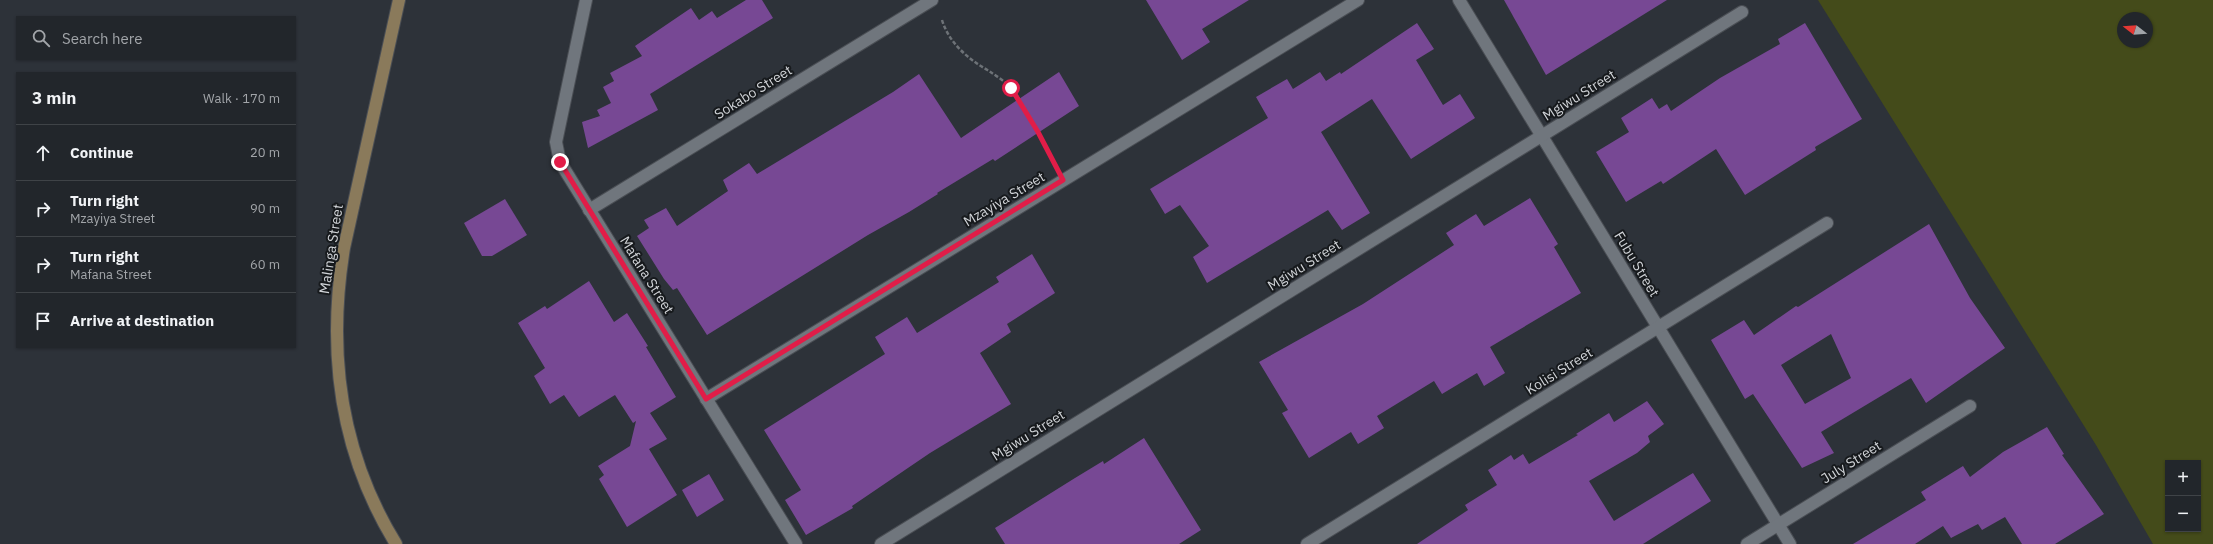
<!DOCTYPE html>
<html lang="en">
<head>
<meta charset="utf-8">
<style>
  :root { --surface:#22262b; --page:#2a2e33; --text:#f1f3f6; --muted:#a2a5a9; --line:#3f4347 }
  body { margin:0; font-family:"IBM Plex Sans",sans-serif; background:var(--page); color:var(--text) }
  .controls { position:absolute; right:12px; bottom:12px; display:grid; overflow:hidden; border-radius:0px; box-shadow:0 1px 3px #0004 }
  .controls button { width:36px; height:36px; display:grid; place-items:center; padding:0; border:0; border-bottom:1px solid var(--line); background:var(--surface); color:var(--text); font:20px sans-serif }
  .compass { position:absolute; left:2117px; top:12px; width:36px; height:36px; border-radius:50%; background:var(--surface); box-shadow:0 1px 3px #0004; rotate:287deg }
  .stop { position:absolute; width:12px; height:12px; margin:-9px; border:3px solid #e11d48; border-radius:50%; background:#fff }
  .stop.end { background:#e11d48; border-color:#fff; box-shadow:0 1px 4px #0008 }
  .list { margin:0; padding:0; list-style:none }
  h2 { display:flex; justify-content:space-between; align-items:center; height:52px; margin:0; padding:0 16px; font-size:17px }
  h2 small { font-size:13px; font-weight:400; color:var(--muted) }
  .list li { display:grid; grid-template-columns:26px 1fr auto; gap:12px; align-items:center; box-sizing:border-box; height:56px; padding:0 16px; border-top:1px solid var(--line) }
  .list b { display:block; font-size:15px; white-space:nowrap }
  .list p { margin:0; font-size:13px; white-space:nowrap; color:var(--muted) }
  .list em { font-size:13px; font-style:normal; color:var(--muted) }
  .icon { flex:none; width:22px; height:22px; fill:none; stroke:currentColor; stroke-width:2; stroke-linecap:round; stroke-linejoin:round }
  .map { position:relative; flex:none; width:2213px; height:544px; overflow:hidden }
  .search { position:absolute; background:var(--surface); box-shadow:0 1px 3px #0004; left:16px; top:16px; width:280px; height:44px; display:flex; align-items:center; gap:10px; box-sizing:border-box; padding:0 14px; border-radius:0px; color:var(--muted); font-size:15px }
  .panel { position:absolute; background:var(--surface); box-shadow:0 1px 3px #0004; left:16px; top:72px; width:280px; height:276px; border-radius:0px }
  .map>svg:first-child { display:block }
  .green { fill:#444b1a; fill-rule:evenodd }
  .building { fill:#774894; fill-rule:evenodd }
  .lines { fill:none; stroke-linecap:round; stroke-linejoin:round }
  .street-casing { stroke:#4a4e54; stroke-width:14 }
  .secondary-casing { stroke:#4a4e54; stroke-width:14 }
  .path { stroke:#6d7277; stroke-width:2.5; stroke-dasharray:4 2; stroke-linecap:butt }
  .street { stroke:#70767d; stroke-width:12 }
  .secondary { stroke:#8a7a5b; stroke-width:12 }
  .route { stroke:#e11d48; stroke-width:5 }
  .labels { text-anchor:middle; stroke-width:4; stroke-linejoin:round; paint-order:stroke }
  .street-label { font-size:14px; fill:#d1d4d8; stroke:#171a1d }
</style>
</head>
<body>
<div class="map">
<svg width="2213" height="544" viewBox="0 0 2213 544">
  <rect width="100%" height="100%" fill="#2d3239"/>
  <path class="green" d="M1818 0H2213V544H2153L2096 445ZM2123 18H2147V42H2123ZM2168 463H2198V529H2168Z"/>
  <g class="building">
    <path d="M746 0H762L773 18 650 94 658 110 588 148 582 122 600 116 597 110 611 103 603 87 614 81 610 73 642 56 635 46 691 8 699 20 712 11 717 18Z"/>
    <path d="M1146 0H1249L1202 29 1210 42 1182 60Z"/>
    <path d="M1504 0H1667L1546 75Z"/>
    <path d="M1417 23 1434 49 1416 60 1443 105 1460 94 1475 118 1411 159 1372 99 1321 132 1370 213 1342 230 1328 210 1207 283 1193 257 1209 246 1180 205 1165 214 1150 189 1268 118 1256 97 1287 79 1293 89 1320 72 1326 81 1340 72 1341 74Z"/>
    <path d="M1805 23 1862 119 1815 147 1816 150 1745 195 1716 149 1663 184 1661 181 1626 202 1596 152 1629 132 1621 118 1652 98 1659 109 1667 104 1671 111 1720 78 1780 44 1778 39Z"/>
    <path d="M1059 72 1079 106 995 161 993 159 937 193 938 194 909 212 868 235 707 335 677 288 673 290 664 279 637 236 649 228 644 220 666 208 677 226 728 191 723 180 749 163 757 174 893 92 919 74 961 138Z"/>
    <path d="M1530 198 1558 244 1554 247 1581 293 1490 347 1505 373 1484 386 1477 373 1442 394 1434 381 1377 416 1384 428 1358 444 1351 432 1309 458 1282 413 1288 410 1259 362 1363 304 1454 245 1446 233 1476 214 1484 226Z"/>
    <path d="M505 199 527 235 492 256H482L464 223Z"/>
    <path d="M1929 224 1970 298 2005 348 1926 403 1911 378 1821 432 1834 453 1802 468 1753 394 1745 399 1711 340 1744 320 1754 335 1796 306 1798 307ZM1831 334 1851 378 1805 404 1781 365Z"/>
    <path d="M1032 254 1055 293 1007 324 1011 332 980 353 1011 404 930 453 852 506 853 508 806 535 785 500 801 490 764 430 885 354 875 337 907 317 917 333 999 282 996 277Z"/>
    <path d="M589 281 614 322 627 313 648 346 646 347 676 397 650 413 667 439 649 449 677 495 627 527 599 479 604 475 598 466 630 446 636 421 633 423 615 395 579 417 564 395 550 404 534 376 545 368 518 323 545 306 547 309Z"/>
    <path d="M1647 401 1664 424 1648 436 1650 442 1637 453 1589 481 1614 521 1693 473 1711 501 1643 544H1417L1468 510 1465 505 1497 485 1488 470 1511 455 1514 460 1523 454 1529 464 1578 435 1576 434 1609 413 1614 422Z"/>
    <path d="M2047 427 2064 454 2062 455 2104 514 2055 544H2022L2005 517 1982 530 1978 524 1951 538 1943 526 1915 544H1853L1926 500 1921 492 1963 466 1970 477 2003 452Z"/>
    <path d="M1144 438 1201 530 1179 544H1005L995 528 1075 478 1103 461 1104 464Z"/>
    <path d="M709 474 724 500 697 517 682 490Z"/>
  </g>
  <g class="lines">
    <defs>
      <g id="street">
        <path d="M586 0 556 142 560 162 796 544"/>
        <path d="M1459 0 1790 544"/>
        <path d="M589 210 932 0"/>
        <path d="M706 399 1358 0"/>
        <path d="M881 544 1742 12"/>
        <path d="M1307 544 1827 223"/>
        <path d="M1747 544 1970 406"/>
      </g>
      <path id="secondary" d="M396 544C340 453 327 352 344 248L399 0"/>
    </defs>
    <use href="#street" class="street-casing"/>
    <use href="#secondary" class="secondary-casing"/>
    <path class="path" d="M942 20C949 43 968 59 989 71 996 76 1005 81 1011 88 1026 107 1042 138 1053 160"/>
    <use href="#street" class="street"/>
    <use href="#secondary" class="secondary"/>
  </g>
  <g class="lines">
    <path class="route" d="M560 162 706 399 1063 180 1038 132 1011 88"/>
  </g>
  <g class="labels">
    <g class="street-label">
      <text transform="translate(753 92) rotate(-32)" y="5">Sokabo Street</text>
      <text transform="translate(1579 95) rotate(-32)" y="5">Mgiwu Street</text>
      <text transform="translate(1004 199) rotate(-31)" y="5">Mzayiya Street</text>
      <text transform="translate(331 249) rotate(-81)" y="5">Malinga Street</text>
      <text transform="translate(1637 264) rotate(59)" y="5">Fubu Street</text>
      <text transform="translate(1304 265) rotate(-32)" y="5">Mgiwu Street</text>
      <text transform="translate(647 275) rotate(58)" y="5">Mafana Street</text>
      <text transform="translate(1559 371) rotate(-32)" y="5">Kolisi Street</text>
      <text transform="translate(1028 435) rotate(-32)" y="5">Mgiwu Street</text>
      <text transform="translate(1851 462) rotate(-32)" y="5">July Street</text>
    </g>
  </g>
</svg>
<div class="controls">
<button>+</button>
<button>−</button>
</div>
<svg class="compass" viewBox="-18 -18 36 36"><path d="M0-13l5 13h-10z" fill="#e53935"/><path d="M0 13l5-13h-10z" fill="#a2a5a9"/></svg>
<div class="stop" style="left:1011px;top:88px"></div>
<div class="stop end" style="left:560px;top:162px"></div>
<div class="search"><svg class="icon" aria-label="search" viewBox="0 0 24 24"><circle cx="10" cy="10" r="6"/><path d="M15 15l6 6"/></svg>Search here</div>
<section class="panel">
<h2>3 min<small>Walk · 170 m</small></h2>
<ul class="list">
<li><svg class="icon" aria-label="ahead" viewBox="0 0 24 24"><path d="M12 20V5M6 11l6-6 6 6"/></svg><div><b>Continue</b></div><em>20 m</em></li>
<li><svg class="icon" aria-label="right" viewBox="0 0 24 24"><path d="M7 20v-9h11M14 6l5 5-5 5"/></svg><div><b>Turn right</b><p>Mzayiya Street</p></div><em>90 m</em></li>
<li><svg class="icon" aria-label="right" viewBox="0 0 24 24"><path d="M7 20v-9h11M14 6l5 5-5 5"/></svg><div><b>Turn right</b><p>Mafana Street</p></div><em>60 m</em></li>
<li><svg class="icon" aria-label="arrive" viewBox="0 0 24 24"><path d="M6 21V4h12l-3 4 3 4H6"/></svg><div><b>Arrive at destination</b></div></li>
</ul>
</section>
</div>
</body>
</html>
